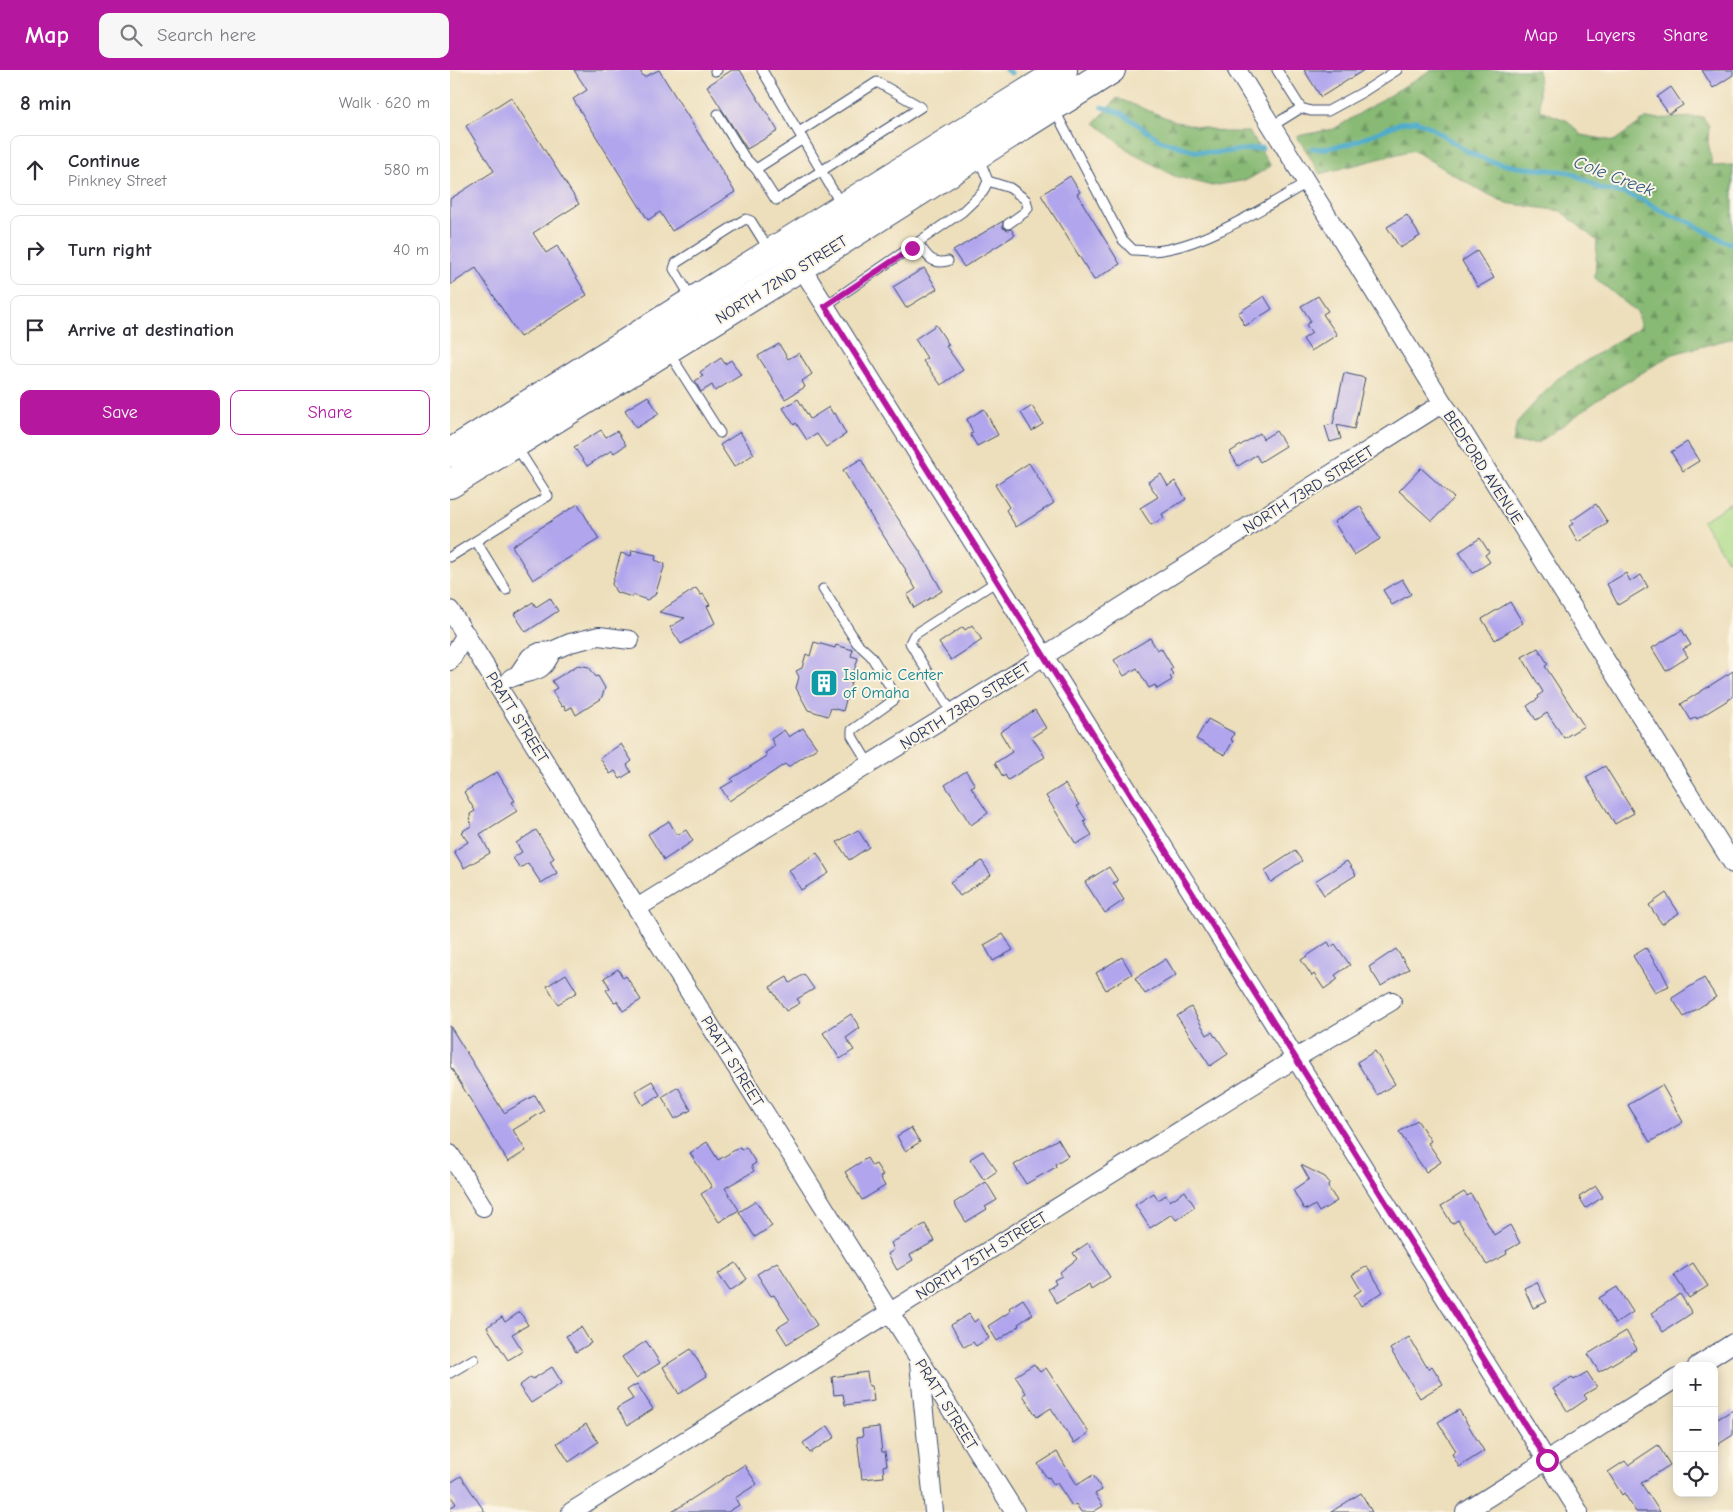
<!DOCTYPE html>
<html lang="en">
<head>
<meta charset="utf-8">
<style>
  :root { --surface:#fff; --page:#f7f7f7; --text:#2b2b33; --muted:#7c7c81; --line:#e1e1e2; --accent:#b5179e }
  body { margin:0; font-family:"Comic Neue",sans-serif; background:var(--page); color:var(--text) }
  .controls { position:absolute; right:15px; bottom:15px; display:grid; overflow:hidden; border-radius:10px; box-shadow:0 2px 12px #0003 }
  .controls button { width:45px; height:45px; display:grid; place-items:center; padding:0; border:0; border-bottom:1px solid var(--line); background:var(--surface); color:var(--text); font:25px sans-serif }
  .stop { position:absolute; width:15px; height:15px; margin:-11px; border:4px solid #b5179e; border-radius:50%; background:#fff }
  .stop.end { background:#b5179e; border-color:#fff; box-shadow:0 1px 5px #0008 }
  .list { margin:0; padding:0; list-style:none }
  h2 { display:flex; justify-content:space-between; align-items:center; height:65px; margin:0; padding:0 20px; font-size:21px }
  h2 small { font-size:16px; font-weight:400; color:var(--muted) }
  .list li { display:grid; grid-template-columns:32px 1fr auto; gap:15px; align-items:center; box-sizing:border-box; height:70px; margin:0 10px 10px; padding:0 10px; border:1px solid var(--line); border-radius:10px }
  .list b { display:block; font-size:19px; white-space:nowrap }
  .list p { margin:0; font-size:16px; white-space:nowrap; color:var(--muted) }
  .list em { font-size:16px; font-style:normal; color:var(--muted) }
  .actions { display:flex; gap:10px; padding:15px 20px }
  .actions a { flex:1; padding:11px 0; border:1px solid var(--accent); border-radius:10px; text-align:center; font-size:18px; color:var(--accent) }
  .actions .main { background:var(--accent); color:#fff }
  .icon { flex:none; width:28px; height:28px; fill:none; stroke:currentColor; stroke-width:2; stroke-linecap:round; stroke-linejoin:round }
  .map { position:relative; flex:none; width:1283px; height:1442px; overflow:hidden }
  header { display:flex; align-items:center; gap:30px; box-sizing:border-box; height:70px; padding:0 25px; background:var(--accent); color:#fff }
  header strong { font-size:24px }
  nav { display:flex; gap:28px; margin-inline-start:auto; font-size:18px }
  .search { width:350px; height:45px; background:var(--page); display:flex; align-items:center; gap:12px; box-sizing:border-box; padding:0 18px; border-radius:10px; color:var(--muted); font-size:19px }
  main { display:flex }
  aside { flex:1; background:var(--surface) }
  .map>svg:first-child { display:block }
  .forest { fill:url(#forest-firs); stroke:#527469 }
  .pitch { fill:#abda87; stroke:#638472 }
  .lines { fill:none; stroke-linecap:round; stroke-linejoin:round }
  .stream { stroke:#4eabcc; stroke-width:5 }
  .building { fill:#b1a6ed }
  .lane-casing { stroke:#3a496c; stroke-width:11 }
  .street-casing { stroke:#3a496c; stroke-width:20 }
  .primary-casing { stroke:#3a496c; stroke-width:30 }
  .lane { stroke:#fff; stroke-width:9 }
  .street { stroke:#fff; stroke-width:18 }
  .primary { stroke:#fff; stroke-width:28 }
  .route { stroke:#b5179e; stroke-width:6 }
  .labels { text-anchor:middle; stroke-width:4; stroke-linejoin:round; paint-order:stroke }
  .street-label { font-size:16px; fill:#1b2f5e; stroke:#fcf5e5 }
  .culture-label { font-size:16px; fill:#0d838f; stroke:#fcf5e5; text-anchor:start }
  .water-label { font-size:18px; font-style:italic; fill:#2d5a84; stroke:#fcf5e5 }
</style>
</head>
<body>
<header>
<strong>Map</strong>
<div class="search"><svg class="icon" aria-label="search" viewBox="0 0 24 24"><circle cx="10" cy="10" r="6"/><path d="M15 15l6 6"/></svg>Search here</div>
<nav><a>Map</a><a>Layers</a><a>Share</a></nav>
</header>
<main>
<aside>
<h2>8 min<small>Walk · 620 m</small></h2>
<ul class="list">
<li><svg class="icon" aria-label="ahead" viewBox="0 0 24 24"><path d="M12 20V5M6 11l6-6 6 6"/></svg><div><b>Continue</b><p>Pinkney Street</p></div><em>580 m</em></li>
<li><svg class="icon" aria-label="right" viewBox="0 0 24 24"><path d="M7 20v-9h11M14 6l5 5-5 5"/></svg><div><b>Turn right</b></div><em>40 m</em></li>
<li><svg class="icon" aria-label="arrive" viewBox="0 0 24 24"><path d="M6 21V4h12l-3 4 3 4H6"/></svg><div><b>Arrive at destination</b></div></li>
</ul>
<div class="actions"><a class="main">Save</a><a>Share</a></div>
</aside>
<div class="map">
<svg width="1283" height="1442" viewBox="0 0 1283 1442">
  <defs>
    <pattern id="forest-firs" width="22" height="20" patternUnits="userSpaceOnUse" patternTransform="scale(1.25)"><rect width="22" height="20" fill="#88ba74"/><path d="M5 1l3.5 6h-7zM16 11l3.5 6h-7z" fill="#6e9862"/></pattern>
  </defs>
  <rect width="100%" height="100%" fill="#fcf5e5"/>
  <filter id="ink" filterUnits="userSpaceOnUse"><feTurbulence type="fractalNoise" baseFrequency=".02" numOctaves="2"/><feDisplacementMap in="SourceGraphic" scale="10" xChannelSelector="R" yChannelSelector="G"/><feConvolveMatrix kernelMatrix="1 2 1 2 8 2 1 2 1" color-interpolation-filters="sRGB"/></filter>
  <filter id="wash" filterUnits="userSpaceOnUse"><feTurbulence type="fractalNoise" baseFrequency=".0096" numOctaves="4" result="noise"/><feDisplacementMap in="SourceGraphic" scale="20" xChannelSelector="R" yChannelSelector="G"/><feGaussianBlur stdDeviation="1.12" result="paint"/><feColorMatrix in="noise" values="0 0 0 0 0 0 0 0 0 0 0 0 0 0 0 0 0 1.4 0 .05"/><feComposite in="paint" operator="in"/></filter>
  <g filter="url(#wash)">
    <rect width="100%" height="100%" fill="#eddfbc"/>
    <g class="forest">
      <path d="M981 0H1088L1090 40 1118 51 1131 65 1164 71 1195 49 1253 47 1259 56 1258 72 1263 96 1283 95V268L1223 284 1152 327 1088 373H1063L1067 352 1107 309 1190 257 1188 243 1145 208 1147 171 1111 141 1056 133 1024 117 963 80 870 104 847 66 884 59Z"/>
      <path d="M667 28 727 52 774 62H799L821 96 797 110 762 116 724 106 678 80 645 53Z"/>
    </g>
    <path class="pitch" d="M1283 432V486L1277 490 1252 451Z"/>
    <g class="lines">
      <g class="stream">
        <path d="M556 0 561 3"/>
        <path d="M652 37 671 43 710 70 744 81 764 83 812 78"/>
        <path d="M862 78 871 79 900 74 950 53 966 51 980 57 1018 82 1039 91 1067 97 1120 102 1151 119 1173 123 1192 130 1218 144 1237 151 1274 171 1283 174"/>
      </g>
    </g>
    <g id="blocks">
      <g class="building">
        <path d="M124 0H189L194 7 209 0 285 122 222 161 210 142 198 150 123 29 137 20Z"/>
        <path d="M282 0H290L328 61 297 79 257 16Z"/>
        <path d="M854 0H914L871 27Z"/>
        <path d="M1252 0H1283V5L1263 18Z"/>
        <path d="M1221 17 1233 35 1219 44 1207 27Z"/>
        <path d="M61 27 129 134 83 163 96 183 107 176 137 225 70 267 26 198 0 215V129L44 101 16 56Z"/>
        <path d="M620 106 630 122 627 124 670 194 644 210 591 125Z"/>
        <path d="M957 145 970 166 950 178 937 157Z"/>
        <path d="M553 151V158L558 160 561 159 565 165 514 197 503 181Z"/>
        <path d="M1027 181 1044 208 1028 217 1012 191Z"/>
        <path d="M474 198 487 219 456 238 443 217Z"/>
        <path d="M814 226 822 239 795 256 788 243Z"/>
        <path d="M868 226 878 241 873 244 887 265 861 281 853 269 862 263 856 255 861 251 851 236Z"/>
        <path d="M486 255 499 275 496 276 513 300 491 315 473 291 477 288 465 269Z"/>
        <path d="M329 274 338 289 349 283 362 304 352 311 355 317 335 329 308 286Z"/>
        <path d="M271 288 275 294 281 290 291 305 265 321 262 315 251 322 245 311 253 306 250 302Z"/>
        <path d="M894 303 915 308 904 359 887 355 891 369 880 372 875 356 883 354Z"/>
        <path d="M198 326 209 344 186 358 175 340Z"/>
        <path d="M348 329 360 349 379 337 383 344 385 343 396 364 376 377 367 364 357 370 346 353 344 355 333 338Z"/>
        <path d="M582 336 593 354 582 361 571 343Z"/>
        <path d="M534 339 548 365 527 376 520 364 523 363 517 349Z"/>
        <path d="M151 360 156 367 167 361 176 375 164 383 162 380 137 396 124 377Z"/>
        <path d="M826 361 836 376 810 392 806 385 788 396 780 382 810 363 813 369Z"/>
        <path d="M290 362 304 384 284 397 270 375Z"/>
        <path d="M1237 372 1249 391 1233 401 1221 382Z"/>
        <path d="M411 389 423 411 471 483 492 521 464 538 457 525 466 519 455 501 456 500 427 456 393 400Z"/>
        <path d="M579 393 604 433 566 457 556 440 559 437 545 415Z"/>
        <path d="M971 398 1004 428 982 451 949 421Z"/>
        <path d="M711 404 718 416 725 411 736 429 712 444 714 448 701 455 690 438 708 427 698 412Z"/>
        <path d="M128 434 149 469 83 510 62 476Z"/>
        <path d="M1146 434 1158 453 1128 472 1119 456 1123 454 1121 451Z"/>
        <path d="M910 436 930 469 904 485 884 452Z"/>
        <path d="M1030 468 1039 482 1035 485 1040 492 1023 503 1009 482Z"/>
        <path d="M182 480 206 485 205 490 215 494 205 525 197 530 183 525 182 527 166 522 162 514 171 483 181 486Z"/>
        <path d="M1176 503 1180 511 1191 505 1198 517 1168 535 1157 514Z"/>
        <path d="M952 509 961 524 942 535 933 520Z"/>
        <path d="M246 518 251 525 253 524 260 535 257 536 265 553 231 574 220 557 235 548 209 542Z"/>
        <path d="M100 528 108 541 76 562 64 544 83 532 86 537Z"/>
        <path d="M1060 532 1073 553 1045 570 1032 549Z"/>
        <path d="M522 555 532 570 501 590 489 573 513 557 515 560Z"/>
        <path d="M1232 560 1241 575 1233 579 1238 587 1216 601 1202 578Z"/>
        <path d="M700 568 707 580 711 578 723 598 720 600 723 604 720 606 722 610 707 619 705 615 699 618 687 598 674 606 664 590Z"/>
        <path d="M364 572 385 578 386 575 403 580 401 586 408 588 393 641 381 638 378 646 358 640 346 618 349 607 346 601 352 598 356 584 360 586Z"/>
        <path d="M1088 578 1098 594 1095 596 1134 656 1114 668 1097 643 1086 650 1077 636 1089 628 1088 626 1093 622 1072 587Z"/>
        <path d="M128 595 139 597 146 607 148 606 155 618 151 629 126 645 122 637 116 640 114 636 112 637 102 621 107 618 102 611Z"/>
        <path d="M1283 601V627L1247 649 1246 647 1241 650 1231 634Z"/>
        <path d="M585 640 596 658 582 667 595 687 558 710 555 705 553 707 545 693 562 682 550 662Z"/>
        <path d="M758 649 784 663 781 670 783 671 775 685 746 669Z"/>
        <path d="M353 658 367 678 338 697 335 694 279 731 271 718 283 711 281 709 317 686 315 683 325 676 321 669 334 660 339 667Z"/>
        <path d="M171 674 182 691 177 695 181 702 170 709 165 701 160 704 150 688Z"/>
        <path d="M1155 696 1184 743 1165 754 1136 707Z"/>
        <path d="M516 701 525 715 521 717 538 743 521 755 495 715Z"/>
        <path d="M47 702 65 731 62 732 67 741 30 764 40 783 14 798 4 781 18 772 11 762 21 756 20 744 25 741 14 722Z"/>
        <path d="M615 714 629 735 627 736 636 750 633 751 642 765 626 774 596 726Z"/>
        <path d="M219 751 227 765 236 760 243 771 214 790 198 764Z"/>
        <path d="M86 760 104 788 100 791 107 803 91 813 78 793 70 798 63 788 72 782 66 773Z"/>
        <path d="M408 760 419 777 399 790 387 772Z"/>
        <path d="M845 781 852 791 821 812 814 801Z"/>
        <path d="M367 783 379 803 351 820 339 800Z"/>
        <path d="M532 791 541 805 510 826 500 812Z"/>
        <path d="M897 791 906 805 874 825 865 811Z"/>
        <path d="M659 797 668 811 663 813 674 830 655 843 635 812Z"/>
        <path d="M1216 823 1229 843 1212 854 1199 835Z"/>
        <path d="M553 864 563 880 543 891 534 875Z"/>
        <path d="M878 872 881 877 885 874 900 895 885 905 888 909 874 919 864 904 862 906 851 890Z"/>
        <path d="M1196 878 1209 899 1210 898 1219 916 1205 922 1183 886Z"/>
        <path d="M946 879 959 899 931 916 919 897Z"/>
        <path d="M672 887 682 904 656 920 646 903Z"/>
        <path d="M716 889 726 905 695 924 685 908Z"/>
        <path d="M168 899 173 908 176 906 191 930 173 941 167 931 164 932 156 920 160 918 154 908Z"/>
        <path d="M116 904 127 922 108 934 97 916Z"/>
        <path d="M354 904 364 919 347 929 350 933 336 941 320 917 337 907 340 913Z"/>
        <path d="M1254 908 1266 927 1234 947 1222 928Z"/>
        <path d="M741 937 757 965 762 962 765 967 766 966 778 984 760 996 727 946Z"/>
        <path d="M401 944 410 958 396 968 404 980 390 989 373 963Z"/>
        <path d="M0 956 54 1043 85 1025 94 1041 63 1060 76 1081 58 1092 0 996Z"/>
        <path d="M925 981 945 1014 927 1025 907 992Z"/>
        <path d="M202 1011 210 1025 193 1035 185 1021Z"/>
        <path d="M1212 1015 1233 1052 1200 1072 1178 1035Z"/>
        <path d="M228 1017 241 1040 225 1049 212 1027Z"/>
        <path d="M967 1050 981 1071 978 1073 991 1092 976 1102 949 1062Z"/>
        <path d="M461 1058 470 1072 455 1081 447 1066Z"/>
        <path d="M608 1069 618 1086 605 1094 606 1097 576 1114 564 1095Z"/>
        <path d="M257 1072 268 1090 290 1077 291 1080 296 1077 306 1093 301 1096 304 1101 275 1118 289 1140 269 1152 251 1124 262 1117 240 1083Z"/>
        <path d="M533 1081 547 1101 534 1110 520 1089Z"/>
        <path d="M417 1088 422 1096 426 1094 433 1105 430 1107 435 1116 412 1130 395 1102Z"/>
        <path d="M851 1095 875 1107 879 1112 878 1117 887 1131 869 1142 865 1135 857 1140 856 1138 854 1139 843 1120 859 1109Z"/>
        <path d="M536 1112 547 1130 535 1137 537 1139 516 1152 504 1133Z"/>
        <path d="M1146 1116 1153 1127 1136 1138 1129 1127Z"/>
        <path d="M735 1121 745 1137 726 1150 722 1144 700 1158 685 1135 704 1123 708 1130 716 1125 720 1131Z"/>
        <path d="M1014 1122 1017 1126 1021 1124 1044 1165 1060 1155 1070 1173 1056 1181 1057 1184 1037 1195 1008 1150 1002 1154 991 1136Z"/>
        <path d="M306 1131 322 1156 305 1167 289 1142Z"/>
        <path d="M475 1154 485 1171 460 1185 463 1190 447 1200 438 1184 444 1180 441 1173Z"/>
        <path d="M638 1173 660 1207 641 1219 639 1214 607 1233 598 1219 606 1214 604 1210 612 1206 610 1202 627 1189 623 1183Z"/>
        <path d="M327 1192 367 1255 337 1274 327 1258 340 1250 324 1225 321 1226 307 1204Z"/>
        <path d="M286 1193 297 1209 280 1221 268 1204Z"/>
        <path d="M1243 1193 1258 1216 1239 1228 1224 1205Z"/>
        <path d="M917 1196 933 1222 911 1236 904 1225 911 1220 902 1205Z"/>
        <path d="M1087 1212 1097 1232 1083 1238 1074 1218Z"/>
        <path d="M1167 1217 1183 1242 1165 1254 1149 1228Z"/>
        <path d="M1230 1224 1242 1243 1213 1262 1201 1243Z"/>
        <path d="M573 1229 583 1244 568 1254 569 1256 547 1271 538 1256 561 1241 559 1238Z"/>
        <path d="M70 1242 78 1255 62 1264 73 1281 58 1290 37 1257 52 1247 55 1252Z"/>
        <path d="M519 1244 524 1252 528 1249 539 1268 526 1276 523 1272 514 1277 501 1255Z"/>
        <path d="M131 1257 141 1273 126 1282 116 1266Z"/>
        <path d="M1176 1261 1187 1279 1149 1302 1138 1284Z"/>
        <path d="M959 1267 978 1299 982 1296 993 1314 970 1328 940 1279Z"/>
        <path d="M196 1271 210 1293 186 1308 172 1287Z"/>
        <path d="M241 1279 257 1306 229 1324 213 1297Z"/>
        <path d="M584 1294 590 1302 596 1298 639 1363 624 1373 601 1338 587 1347 573 1325 576 1323 565 1306Z"/>
        <path d="M102 1297 112 1313 81 1333 69 1316 81 1307 83 1309Z"/>
        <path d="M417 1302 419 1316H422L424 1331 395 1335 393 1324 384 1325 382 1307Z"/>
        <path d="M1137 1302 1147 1317 1134 1325 1137 1329 1118 1342 1103 1319 1122 1307 1124 1310Z"/>
        <path d="M187 1314 203 1339 178 1355 167 1338 183 1329 177 1320Z"/>
        <path d="M1009 1340 1034 1381 1009 1397 1002 1384 1006 1381 988 1352Z"/>
        <path d="M1283 1340V1365L1264 1377V1351Z"/>
        <path d="M136 1354 148 1372 119 1392 107 1373Z"/>
        <path d="M378 1356 385 1367 360 1383 353 1373Z"/>
        <path d="M429 1357 432 1382H435L437 1395 433 1396 434 1407 412 1409 407 1367 413 1366 412 1359Z"/>
        <path d="M1208 1375 1220 1395 1191 1413 1210 1442H1186L1174 1423 1172 1425 1158 1402 1175 1391 1178 1395Z"/>
        <path d="M607 1382 627 1415 643 1405 652 1420 645 1424 653 1436 643 1442H631L626 1434 622 1436 607 1413 604 1415 599 1407 597 1408 588 1394Z"/>
        <path d="M294 1395 307 1414 285 1428 289 1435 278 1442H222Z"/>
        <path d="M11 1406 35 1442H0V1438L6 1434 0 1425V1413Z"/>
        <path d="M911 1423 922 1442H881Z"/>
      </g>
    </g>
  </g>
  <g filter="url(#ink)">
    <use href="#blocks" fill-opacity="0" stroke="#3a496c" stroke-width="1"/>
    <g class="lines">
      <defs>
        <g id="lane">
          <path d="M312 0 392 136"/>
          <path d="M827 0 851 38 861 41H878L913 22 947 0"/>
          <path d="M265 1 267 0"/>
          <path d="M604 39 672 169 683 180C689 180 696 181 702 181 750 179 816 136 857 113"/>
          <path d="M268 44 295 88 306 99"/>
          <path d="M822 56 851 38"/>
          <path d="M349 62 427 12 471 37 326 130 306 99 353 69"/>
          <path d="M538 111 560 118 576 130 578 138 575 142 558 154"/>
          <path d="M468 173C477 186 482 195 498 191"/>
          <path d="M242 229 224 199 226 193 292 151 296 149 301 151 319 180"/>
          <path d="M375 236 512 142 533 122 538 111 529 88"/>
          <path d="M218 281 270 363"/>
          <path d="M26 471 56 520"/>
          <path d="M0 487 98 426 66 376"/>
          <path d="M373 519 407 573 421 586 446 626 444 630 402 660V666L419 694"/>
          <path d="M502 643 460 573 464 565 547 511"/>
          <path d="M0 1303 24 1289"/>
        </g>
        <g id="street">
          <path d="M787 0 993 333 1008 354 1283 794"/>
          <path d="M336 173 1129 1442"/>
          <path d="M0 540 565 1442"/>
          <path d="M0 591 16 564"/>
          <path d="M67 606 80 587 90 582 102 581 120 573 149 566 180 570"/>
          <path d="M61 608C83 598 91 607 102 581"/>
          <path d="M187 838 594 586 993 333"/>
          <path d="M0 1084 33 1137"/>
          <path d="M469 1293 484 1442"/>
          <path d="M1247 1296 1283 1273"/>
          <path d="M121 1442 846 988 942 931"/>
          <path d="M1015 1442 1227 1308"/>
        </g>
        <g id="primary">
          <path d="M0 383 613 0"/>
          <path d="M0 414 350 197 661 0"/>
        </g>
      </defs>
      <use href="#lane" class="lane-casing"/>
      <use href="#street" class="street-casing"/>
      <use href="#primary" class="primary-casing"/>
      <use href="#lane" class="lane"/>
      <use href="#street" class="street"/>
      <use href="#primary" class="primary"/>
    </g>
  </g>
  <g class="lines" filter="url(#ink)">
    <path class="route" d="M462 178 375 236 1097 1390"/>
  </g>
  <defs>
    <symbol id="building-square" viewBox="-11 -11 22 22"><rect x="-9" y="-9" width="18" height="18" rx="4" fill="#0f9aa8" stroke="#fcf5e5"/><path d="M-4-6H4V6H1V3H-1V6H-4ZM-2.5-4.3h1.7v1.8h-1.7ZM.8-4.3h1.7v1.8H.8ZM-2.5-1h1.7V.8h-1.7ZM.8-1h1.7V.8H.8Z" fill="#fff"/></symbol>
  </defs>
  <g fill-rule="evenodd">
    <use href="#building-square" x="358" y="597" width="32" height="32"/>
  </g>
  <g class="labels">
    <g class="street-label">
      <text transform="translate(331 209) rotate(-32)" y="6">NORTH 72ND STREET</text>
      <text transform="translate(1034 397) rotate(57)" y="6">BEDFORD AVENUE</text>
      <text transform="translate(858 419) rotate(-32)" y="6">NORTH 73RD STREET</text>
      <text transform="translate(515 635) rotate(-32)" y="6">NORTH 73RD STREET</text>
      <text transform="translate(68 647) rotate(58)" y="6">PRATT STREET</text>
      <text transform="translate(283 991) rotate(58)" y="6">PRATT STREET</text>
      <text transform="translate(531 1185) rotate(-32)" y="6">NORTH 75TH STREET</text>
      <text transform="translate(497 1334) rotate(58)" y="6">PRATT STREET</text>
    </g>
    <g class="culture-label">
      <text x="393" y="610">Islamic Center<tspan x="393" dy="18">of Omaha</tspan></text>
    </g>
    <g class="water-label">
      <text transform="translate(1164 106) rotate(21)" y="6">Cole Creek</text>
    </g>
  </g>
</svg>
<div class="controls">
<button>+</button>
<button>−</button>
<button><svg class="icon" aria-label="locate" viewBox="0 0 24 24"><circle cx="12" cy="12" r="6"/><path d="M12 2v4M12 18v4M2 12h4M18 12h4"/></svg></button>
</div>
<div class="stop" style="left:1097px;top:1390px"></div>
<div class="stop end" style="left:462px;top:178px"></div>
</div>
</main>
</body>
</html>
